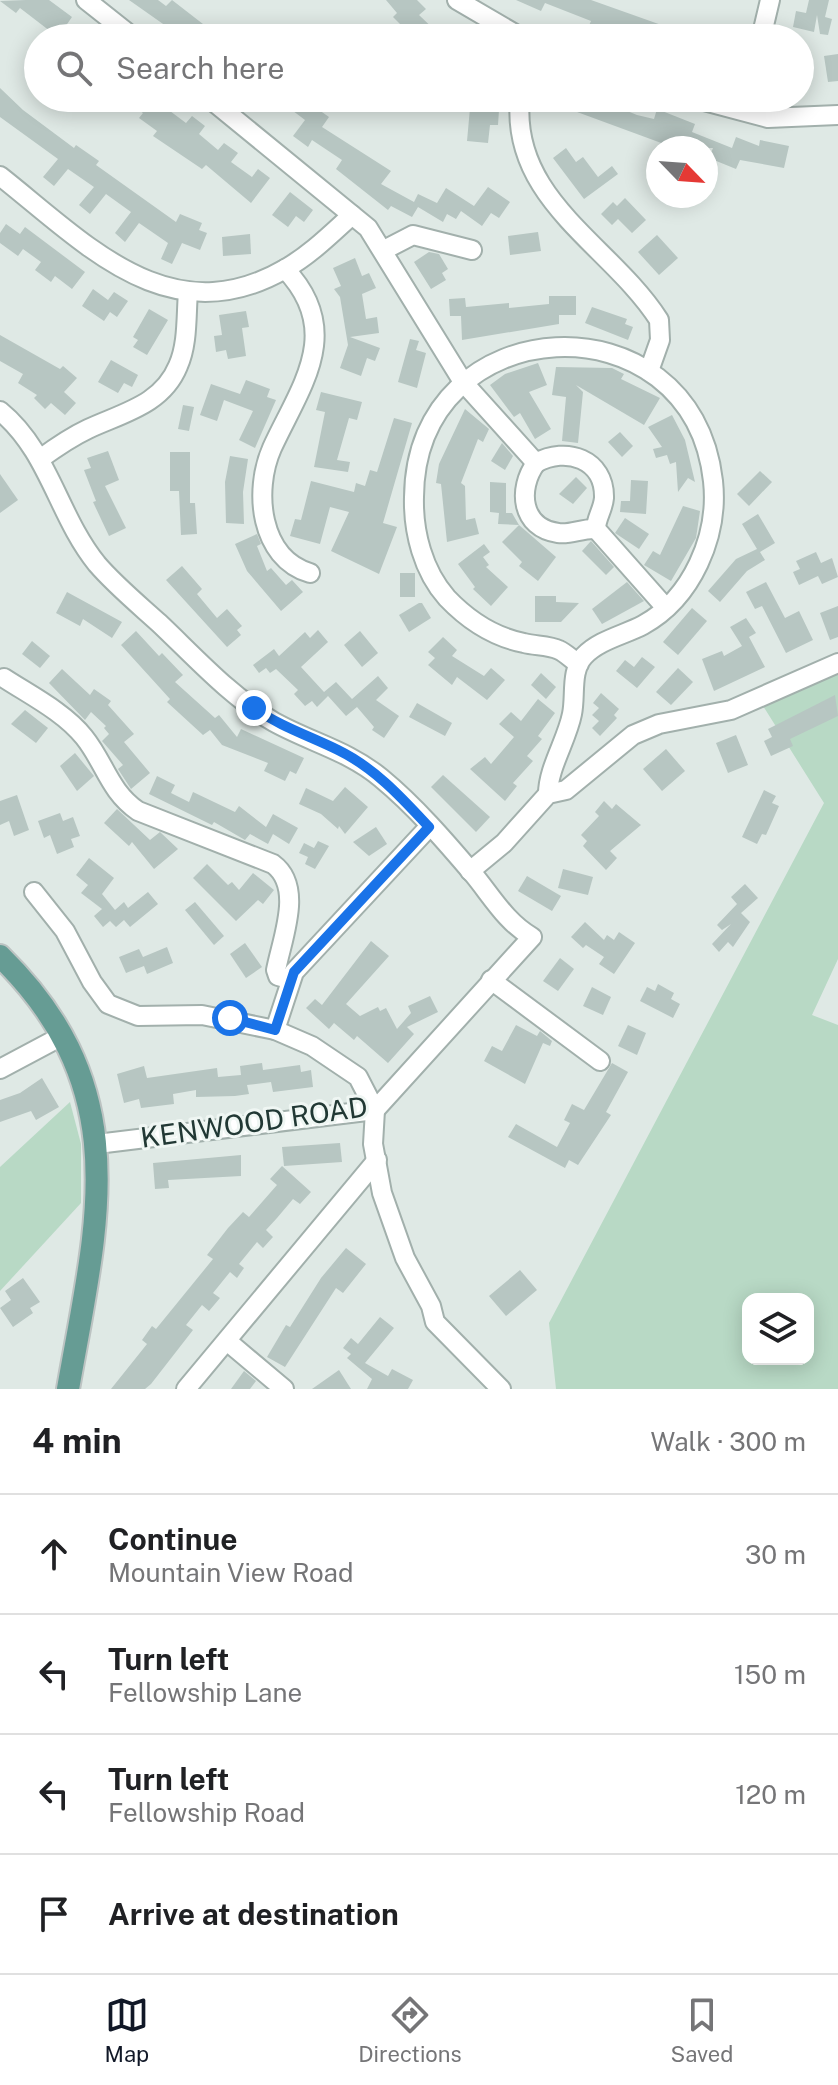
<!DOCTYPE html>
<html lang="en">
<head>
<meta charset="utf-8">
<style>
  :root { --surface:#fff; --page:#f6f6f6; --text:#202124; --muted:#757577; --line:#e0e0e0; --accent:#111827 }
  body { margin:0; font-family:"Public Sans",sans-serif; background:var(--page); color:var(--text) }
  .controls { position:absolute; right:24px; bottom:24px; display:grid; overflow:hidden; border-radius:16px; box-shadow:0 4px 20px #0003 }
  .controls button { width:72px; height:72px; display:grid; place-items:center; padding:0; border:0; border-bottom:2px solid var(--line); background:var(--surface); color:var(--text); font:40px sans-serif }
  .compass { position:absolute; left:646px; top:136px; width:72px; height:72px; border-radius:50%; background:var(--surface); box-shadow:0 4px 20px #0003; rotate:115deg }
  .stop { position:absolute; width:24px; height:24px; margin:-18px; border:6px solid #1a73e8; border-radius:50%; background:#fff }
  .stop.end { background:#1a73e8; border-color:#fff; box-shadow:0 2px 8px #0008 }
  .list { margin:0; padding:0; list-style:none }
  h2 { display:flex; justify-content:space-between; align-items:center; height:104px; margin:0; padding:0 32px; font-size:34px }
  h2 small { font-size:26px; font-weight:400; color:var(--muted) }
  .list li { display:grid; grid-template-columns:52px 1fr auto; gap:24px; align-items:center; box-sizing:border-box; height:120px; padding:0 32px; border-top:2px solid var(--line) }
  .list b { display:block; font-size:30px; white-space:nowrap }
  .list p { margin:0; font-size:26px; white-space:nowrap; color:var(--muted) }
  .list em { font-size:26px; font-style:normal; color:var(--muted) }
  .icon { flex:none; width:44px; height:44px; fill:none; stroke:currentColor; stroke-width:2; stroke-linecap:round; stroke-linejoin:round }
  .map { position:relative; flex:none; width:838px; height:1389px; overflow:hidden }
  .search { position:absolute; background:var(--surface); box-shadow:0 4px 20px #0003; left:24px; right:24px; top:24px; height:88px; display:flex; align-items:center; gap:20px; box-sizing:border-box; padding:0 28px; border-radius:44px; color:var(--muted); font-size:30px }
  .sheet { height:584px; background:var(--surface) }
  nav { display:flex; justify-content:space-around; align-items:center; box-sizing:border-box; height:112px; border-top:2px solid var(--line); background:var(--surface); font-size:22px; color:var(--muted) }
  nav a { display:grid; justify-items:center; gap:4px }
  nav .on { color:var(--accent) }
  .map>svg:first-child { display:block }
  .green { fill:#b8d9c5; fill-rule:evenodd }
  .building { fill:#b7c6c2 }
  .lines { fill:none; stroke-linecap:round; stroke-linejoin:round }
  .minor-casing { stroke:#a2b0ac; stroke-width:22 }
  .major-casing { stroke:#bcc3c2; stroke-width:26 }
  .minor { stroke:#fff; stroke-width:18 }
  .major { stroke:#669c94; stroke-width:22 }
  .route { stroke:#1a73e8; stroke-width:10 }
  .labels { text-anchor:middle; stroke-width:6; stroke-linejoin:round; paint-order:stroke }
  .street-label { font-size:28px; fill:#213834; stroke:#eff6f3 }
</style>
</head>
<body>
<div class="map">
<svg width="838" height="1389" viewBox="0 0 838 1389">
  <rect width="100%" height="100%" fill="#dfe9e5"/>
  <g class="green">
    <path d="M838 663V959L812 1015 838 1025V1389H556L549 1323 824 803 758 698ZM748 1299H808V1359H748Z"/>
    <path d="M70 1102 81 1144V1203L0 1291V1167Z"/>
  </g>
  <g class="building">
    <path d="M26 0H49L72 17 65 27 80 38H59L20 8 16 13 0 1Z"/>
    <path d="M129 0H158L166 6 172 0 221 38H183Z"/>
    <path d="M386 0H417L426 9 419 15 443 38H414L393 17 397 13Z"/>
    <path d="M516 0H591L698 38H608L587 30 591 21 545 3 541 11Z"/>
    <path d="M809 0H829L825 17 832 19 828 35 820 34 817 15 814 32 793 27 796 11 806 13Z"/>
    <path d="M800 50 810 52 805 81H800Z"/>
    <path d="M838 54V81L828 82 824 56Z"/>
    <path d="M0 88 23 110 74 148 76 145 99 161 96 165 176 222 180 214 202 223 199 230 207 233 200 250 182 243 172 264 161 259 168 243 139 223 125 242 115 233 131 212 106 194 90 214 79 205 94 187 68 169 54 186 43 177 58 159 0 117Z"/>
    <path d="M122 98H173L166 108 186 123 192 116 205 126 199 134 218 150 224 143 238 153 231 162 252 177 258 169 270 178 251 203 206 165 202 169 153 136 157 131 139 118 143 113Z"/>
    <path d="M276 98H302L329 117 322 127 391 171 381 184 414 202 418 194 437 203 446 188 474 206 488 187 510 202 499 218 491 213 482 226 461 211 456 219 447 214 443 222 418 207 412 217 391 206 388 210 336 169 342 160 312 140 308 147 293 136 305 120Z"/>
    <path d="M539 98H612L610 104 637 115 654 119 657 109 695 124 692 132 732 148 736 137 759 146 760 140 789 146 784 168 740 160 736 169 709 158 713 148H681L664 144Z"/>
    <path d="M470 108 499 110 498 125H490L488 143 467 141Z"/>
    <path d="M566 148 576 162 583 157 598 177 612 166 618 174 584 199 553 158Z"/>
    <path d="M290 192 313 210 304 222 296 216 288 227 272 215Z"/>
    <path d="M625 198 646 220 632 233 618 219 612 225 601 214 613 202 617 206Z"/>
    <path d="M6 224 20 234 25 227 85 272 72 289 55 276 51 282 35 270 41 262 23 249 18 256 0 243V233Z"/>
    <path d="M538 232 541 251 510 255 508 236Z"/>
    <path d="M250 234 251 254 223 256 222 237Z"/>
    <path d="M657 235 678 258 659 275 638 252Z"/>
    <path d="M429 252 439 254 448 269 442 273 446 280 431 289 414 262Z"/>
    <path d="M355 258 362 276 369 273 376 288 362 294 366 319 377 317 379 333 350 337 380 348 375 361 367 358 361 376 340 368 348 345 340 297 334 289 341 286 333 268Z"/>
    <path d="M93 289 108 300 114 292 128 301 117 317 110 312 104 321 82 306Z"/>
    <path d="M549 296H576V315H559V324L462 340 461 316H450L449 299 465 298 466 307 509 303V308L549 304Z"/>
    <path d="M592 307 627 319 625 324 633 327 628 340 585 323Z"/>
    <path d="M149 309 168 320 147 355 133 347 138 340 133 337Z"/>
    <path d="M246 311 249 327 242 328 246 356 228 359 226 350 216 352 214 336 222 335 219 315Z"/>
    <path d="M0 335 60 369 63 366 77 378 64 392 76 403 65 415 51 403 45 409 34 398 37 395 18 383 23 374 0 361Z"/>
    <path d="M410 339 419 341 416 350 426 353 417 388 398 382Z"/>
    <path d="M111 360 138 375 132 387 124 383 118 393 98 382Z"/>
    <path d="M538 363 547 385 529 392 551 429 535 439 520 413 514 417 490 385 505 374Z"/>
    <path d="M556 367 612 368 624 374 621 379 660 398 644 425 576 385 583 392 578 443 562 441 566 397 552 395Z"/>
    <path d="M246 380 270 389 267 397 276 400 255 448 239 440 253 411 224 400 217 421 200 415 211 384 240 394Z"/>
    <path d="M321 392 362 402 357 420 349 418 337 460 350 462 348 472 314 467 325 412 316 410Z"/>
    <path d="M183 405 194 407 189 431 178 429Z"/>
    <path d="M465 409 489 429 483 442 478 439 461 483 465 486 466 520 475 518 479 534 447 542 441 484 436 483 439 464Z"/>
    <path d="M672 415 685 440 695 482 688 478 678 492 676 462 670 464 667 455 656 458 653 449 662 447 648 427Z"/>
    <path d="M394 418 412 423 383 523 397 527 379 574 331 551 349 512 330 507 320 544 290 536 295 519 301 520 311 481 354 492 356 483 365 486 370 470 377 472Z"/>
    <path d="M620 432 633 446 622 457 608 442Z"/>
    <path d="M502 443 513 456 505 470 491 461Z"/>
    <path d="M108 451 119 480 105 486 126 528 109 536 93 502 96 501 84 470 91 468 87 458Z"/>
    <path d="M170 452H190V503H195L197 534 181 535 179 491H170Z"/>
    <path d="M230 456 248 459 243 492 244 524 226 523 225 482Z"/>
    <path d="M760 471 772 482 749 506 737 494Z"/>
    <path d="M0 474 18 500 0 513Z"/>
    <path d="M576 477 587 488 573 504 559 494Z"/>
    <path d="M631 480 648 481 646 514 620 512 621 501H630Z"/>
    <path d="M490 482 506 483V513H512L519 525 498 524 499 513 490 512Z"/>
    <path d="M683 506 700 511 696 538 671 581 644 565 653 551 660 555Z"/>
    <path d="M758 514 775 543 760 552 765 560 747 571 720 602 708 591 736 559 757 549 742 524Z"/>
    <path d="M625 518 649 534 639 549 615 533Z"/>
    <path d="M519 525 556 557 538 581 519 566 522 562 502 542Z"/>
    <path d="M257 534 261 544 257 546 267 571 271 568 286 585 292 580 303 592 281 611 247 571 235 544Z"/>
    <path d="M591 541 614 567 606 575 582 551Z"/>
    <path d="M484 544 490 552 483 557 489 565 486 567 508 587 491 606 473 589 475 587 458 564Z"/>
    <path d="M816 552 821 563 832 558 838 577 822 584 818 576 799 585 793 572 800 569 796 561Z"/>
    <path d="M182 566 202 589 197 594 217 618 227 609 242 626 237 630 241 635 227 647 166 580Z"/>
    <rect x="400" y="573" width="15" height="24"/>
    <path d="M627 582 644 601 602 624 592 609Z"/>
    <path d="M766 582 785 618 799 611 813 640 786 653 762 606 755 609 746 592Z"/>
    <path d="M67 592 122 622 112 638 83 619 80 626 56 613Z"/>
    <path d="M535 596H556V602L579 603 561 622H535Z"/>
    <path d="M419 603H422L431 618 409 632 399 615Z"/>
    <path d="M838 606V637L830 640 820 613Z"/>
    <path d="M692 608 707 621 678 655 663 642Z"/>
    <path d="M746 618 756 633 749 637 765 667 714 691 702 659 722 651 724 656 742 646 730 627Z"/>
    <path d="M318 630 328 642 301 667 324 692 336 682 352 699 378 676 388 688 376 700 399 716 384 738 372 730 374 727 357 707 346 716 328 696 317 707 312 701 305 706 294 694 298 690 276 669 270 673 266 668 259 673 253 665 274 649 279 656 305 632 310 638Z"/>
    <path d="M136 631 159 656 162 653 183 675 175 682 215 718 219 715 237 737 241 729 304 758 296 774 290 771 285 781 264 771 268 763 222 745 210 730 203 735 167 702 170 699 121 645Z"/>
    <path d="M360 631 378 653 362 667 344 645Z"/>
    <path d="M443 637 457 650 452 656 484 676 491 668 505 680 487 700 457 677 452 685 428 665 435 658 428 652Z"/>
    <path d="M32 641 50 656 40 668 22 654Z"/>
    <path d="M642 657 655 667 637 688 616 671 625 660 634 667Z"/>
    <path d="M678 668 693 682 671 705 656 692Z"/>
    <path d="M62 669 90 695 94 689 111 701 108 705 134 734 124 742 150 773 131 789 118 769 123 765 102 741 109 734 104 728 106 726 91 712 85 720 49 683Z"/>
    <path d="M541 673 556 687 546 699 531 685Z"/>
    <path d="M601 693 619 709 614 715 617 718 600 736 592 728 599 721 592 715 599 708 593 703Z"/>
    <path d="M835 695 838 716 790 739 793 746 771 756 764 741 772 737 768 729Z"/>
    <path d="M538 699 555 713 538 736 542 739 527 756 533 761 513 783 517 786 505 801 470 769 485 757 491 764 514 737 499 724 511 712 521 721Z"/>
    <path d="M417 703 452 723 445 736 409 717Z"/>
    <path d="M25 710 48 728 36 743 11 724Z"/>
    <path d="M736 735 748 765 728 773 716 743Z"/>
    <path d="M666 749 685 771 662 791 643 769Z"/>
    <path d="M75 753 94 776 77 791 60 766Z"/>
    <path d="M443 775 490 817 476 832 431 787Z"/>
    <path d="M157 776 175 785 171 793 189 802 193 792 235 812 239 806 266 827 273 814 298 828 289 844 273 834 268 844 250 834 245 840 214 822 212 825 149 794Z"/>
    <path d="M345 787 368 807 345 834 339 826 338 829 321 814 299 804 306 788 333 801Z"/>
    <path d="M764 790 776 796 772 803 779 806 766 835 762 834 757 844 742 837Z"/>
    <path d="M17 795 29 830 14 836 9 821 0 825V801Z"/>
    <path d="M604 801 612 809 616 804 641 825 610 851 617 858 606 870 583 846 587 841 581 835 599 816 595 812Z"/>
    <path d="M117 809 150 840 160 832 178 849 154 869 132 842 129 846 104 823Z"/>
    <path d="M60 813 63 821 73 817 80 836 71 839 74 847 57 854 50 835 44 838 38 821Z"/>
    <path d="M376 827 387 844 369 856 353 842Z"/>
    <path d="M318 841 329 846 315 869 305 864 308 857 299 853 304 843 314 848Z"/>
    <path d="M89 858 114 878 102 894 115 910 124 902 128 908 148 892 158 904 130 927 124 920 116 927 110 921 103 927 94 916 102 909 81 893 88 885 76 875Z"/>
    <path d="M207 864 228 885 232 882 239 890 253 873 274 890 263 904 258 900 236 921 193 878Z"/>
    <path d="M563 869 593 877 588 895 558 888Z"/>
    <path d="M527 876 561 896 552 911 518 891Z"/>
    <path d="M745 884 758 898 741 913 750 922 733 947 728 942 719 952 712 944 731 924 722 930 717 925 737 904 731 897Z"/>
    <path d="M195 902 224 936 214 945 185 910Z"/>
    <path d="M585 922 604 940 607 935 614 940 619 932 635 943 614 974 599 964 604 957 586 945 583 948 571 937Z"/>
    <path d="M371 941 389 956 346 1004 360 1016 378 1007 380 1011 386 1008 397 1029 411 1013 408 1006 430 996 438 1012 407 1027 414 1034 388 1063 357 1036 354 1040 334 1023 329 1029 306 1008 315 999 322 1005Z"/>
    <path d="M245 943 262 967 246 978 230 954Z"/>
    <path d="M167 947 173 963 147 974 144 966 126 973 119 957 139 949 143 957Z"/>
    <path d="M560 958 574 969 558 991 543 981Z"/>
    <path d="M658 984 674 993 671 999 680 1004 673 1018 640 1001 647 987 655 991Z"/>
    <path d="M592 987 611 997 603 1015 583 1006Z"/>
    <path d="M516 1025 537 1036 540 1031 552 1041 550 1046 543 1043 525 1084 484 1061 492 1046 502 1051Z"/>
    <path d="M628 1025 646 1033 637 1055 618 1046Z"/>
    <path d="M262 1063 263 1070 300 1065 301 1072 311 1070 313 1087 273 1092 271 1082 247 1085 249 1094 235 1096 196 1097V1090L173 1094 174 1104 141 1108 139 1099 124 1103 117 1074 144 1066 147 1078 217 1068 218 1077 241 1075 240 1066Z"/>
    <path d="M612 1063 628 1072 606 1112 611 1115 578 1165 569 1160 565 1168 508 1137 516 1124 557 1147 570 1123 564 1120 572 1104 584 1110Z"/>
    <path d="M42 1078 59 1107 36 1120 31 1111 0 1122V1100L20 1093Z"/>
    <path d="M340 1143 342 1162 284 1166 282 1147Z"/>
    <path d="M241 1155V1176L168 1180 169 1188 155 1189 153 1163Z"/>
    <path d="M282 1166 311 1192 300 1204 293 1199 277 1218 266 1230 273 1237 263 1248 257 1242 239 1264 244 1268 237 1278 230 1272 213 1293 220 1298 209 1311 202 1305 186 1325 193 1330 151 1384 145 1389H111L147 1344 142 1340 152 1326 156 1329 213 1259 207 1255 228 1228 243 1212 249 1217 277 1185 270 1179Z"/>
    <path d="M346 1248 366 1264 343 1293 336 1288 285 1367 267 1357 286 1325 290 1327 321 1278Z"/>
    <path d="M520 1270 537 1290 506 1316 489 1296Z"/>
    <path d="M23 1278 40 1302 30 1308 33 1313 13 1327 0 1308 11 1300 5 1291Z"/>
    <path d="M380 1317 394 1328 365 1363 388 1376 392 1369 413 1380 408 1389H367L372 1379 347 1358 351 1354 343 1348 351 1338 358 1344Z"/>
    <path d="M339 1370 351 1389H312Z"/>
    <path d="M244 1371 256 1381 250 1389H231Z"/>
  </g>
  <g class="lines">
    <defs>
      <g id="minor">
        <path d="M86 0 134 38"/>
        <path d="M457 0 522 38"/>
        <path d="M761 38 770 0"/>
        <path d="M209 98 368 228 463 382 536 463C566 446 605 459 604 498 603 510 596 518 596 529L666 608"/>
        <path d="M520 98C510 200 611 245 659 320L660 340 649 371"/>
        <path d="M693 98 768 118 838 115"/>
        <path d="M0 176C85 243 169 336 285 269 310 255 331 234 352 215"/>
        <path d="M384 250 413 235 472 250"/>
        <path d="M285 269C345 332 300 387 272 448 253 491 260 558 310 573"/>
        <path d="M0 411C49 451 58 516 97 564 115 585 138 604 159 623 195 657 231 697 274 722 310 742 349 751 381 778 415 806 446 842 474 875 492 897 507 923 532 937L375 1110 97 1144"/>
        <path d="M40 459C55 448 71 437 88 429 122 413 162 405 178 366 188 344 186 316 188 292"/>
        <path d="M536 463C517 489 521 528 558 533 571 535 582 528 596 529"/>
        <path d="M4 678C30 695 64 712 84 737 105 763 109 791 138 811L273 864C304 887 282 938 276 970L278 976 289 979"/>
        <path d="M548 794C548 768 567 740 572 714 576 695 570 671 584 656 599 640 624 635 643 625 692 598 719 536 713 481 692 293 415 307 414 497 413 532 423 571 447 598 468 620 494 637 524 643 535 646 549 645 559 650 566 653 572 660 579 664"/>
        <path d="M470 871 504 843 548 794 566 790 633 735 659 724 731 710 838 663"/>
        <path d="M34 892 65 931 92 982 108 1004 138 1016 202 1015 275 1030 312 1046 358 1077 375 1110 373 1144 382 1193 405 1258 431 1306 435 1322 501 1389"/>
        <path d="M491 980 600 1061"/>
        <path d="M275 1030 294 972 429 827"/>
        <path d="M0 1069 62 1036"/>
        <path d="M227 1341 284 1389"/>
        <path d="M186 1389 377 1160"/>
      </g>
      <path id="major" d="M0 956C137 1090 97 1223 68 1389"/>
    </defs>
    <use href="#minor" class="minor-casing"/>
    <use href="#major" class="major-casing"/>
    <use href="#minor" class="minor"/>
    <use href="#major" class="major"/>
  </g>
  <g class="lines">
    <path class="route" d="M230 1018 275 1030 294 972 429 827C402 798 375 768 338 750 310 736 281 727 254 708"/>
  </g>
  <g class="labels">
    <g class="street-label">
      <text transform="translate(254 1122) rotate(-8)" y="10">KENWOOD ROAD</text>
    </g>
  </g>
</svg>
<div class="controls">
<button><svg class="icon" aria-label="layers" viewBox="0 0 24 24"><path d="M12 4l9 5-9 5-9-5zM3 14l9 5 9-5"/></svg></button>
</div>
<svg class="compass" viewBox="-18 -18 36 36"><path d="M0-13l5 13h-10z" fill="#e53935"/><path d="M0 13l5-13h-10z" fill="#757577"/></svg>
<div class="stop" style="left:230px;top:1018px"></div>
<div class="stop end" style="left:254px;top:708px"></div>
<div class="search"><svg class="icon" aria-label="search" viewBox="0 0 24 24"><circle cx="10" cy="10" r="6"/><path d="M15 15l6 6"/></svg>Search here</div>
</div>
<section class="sheet">
<h2>4 min<small>Walk · 300 m</small></h2>
<ul class="list">
<li><svg class="icon" aria-label="ahead" viewBox="0 0 24 24"><path d="M12 20V5M6 11l6-6 6 6"/></svg><div><b>Continue</b><p>Mountain View Road</p></div><em>30 m</em></li>
<li><svg class="icon" aria-label="left" viewBox="0 0 24 24"><path d="M17 20v-9H6M10 6l-5 5 5 5"/></svg><div><b>Turn left</b><p>Fellowship Lane</p></div><em>150 m</em></li>
<li><svg class="icon" aria-label="left" viewBox="0 0 24 24"><path d="M17 20v-9H6M10 6l-5 5 5 5"/></svg><div><b>Turn left</b><p>Fellowship Road</p></div><em>120 m</em></li>
<li><svg class="icon" aria-label="arrive" viewBox="0 0 24 24"><path d="M6 21V4h12l-3 4 3 4H6"/></svg><div><b>Arrive at destination</b></div></li>
</ul>
</section>
<nav>
<a class="on"><svg class="icon" aria-label="map" viewBox="0 0 24 24"><path d="M3 6l6-2 6 2 6-2v14l-6 2-6-2-6 2zM9 4v14M15 6v14"/></svg>Map</a>
<a><svg class="icon" aria-label="directions" viewBox="0 0 24 24"><path d="M12 3l9 9-9 9-9-9zM9 14v-3h6M13 9l2 2-2 2"/></svg>Directions</a>
<a><svg class="icon" aria-label="saved" viewBox="0 0 24 24"><path d="M7 4h10v16l-5-4-5 4z"/></svg>Saved</a>
</nav>
</body>
</html>
